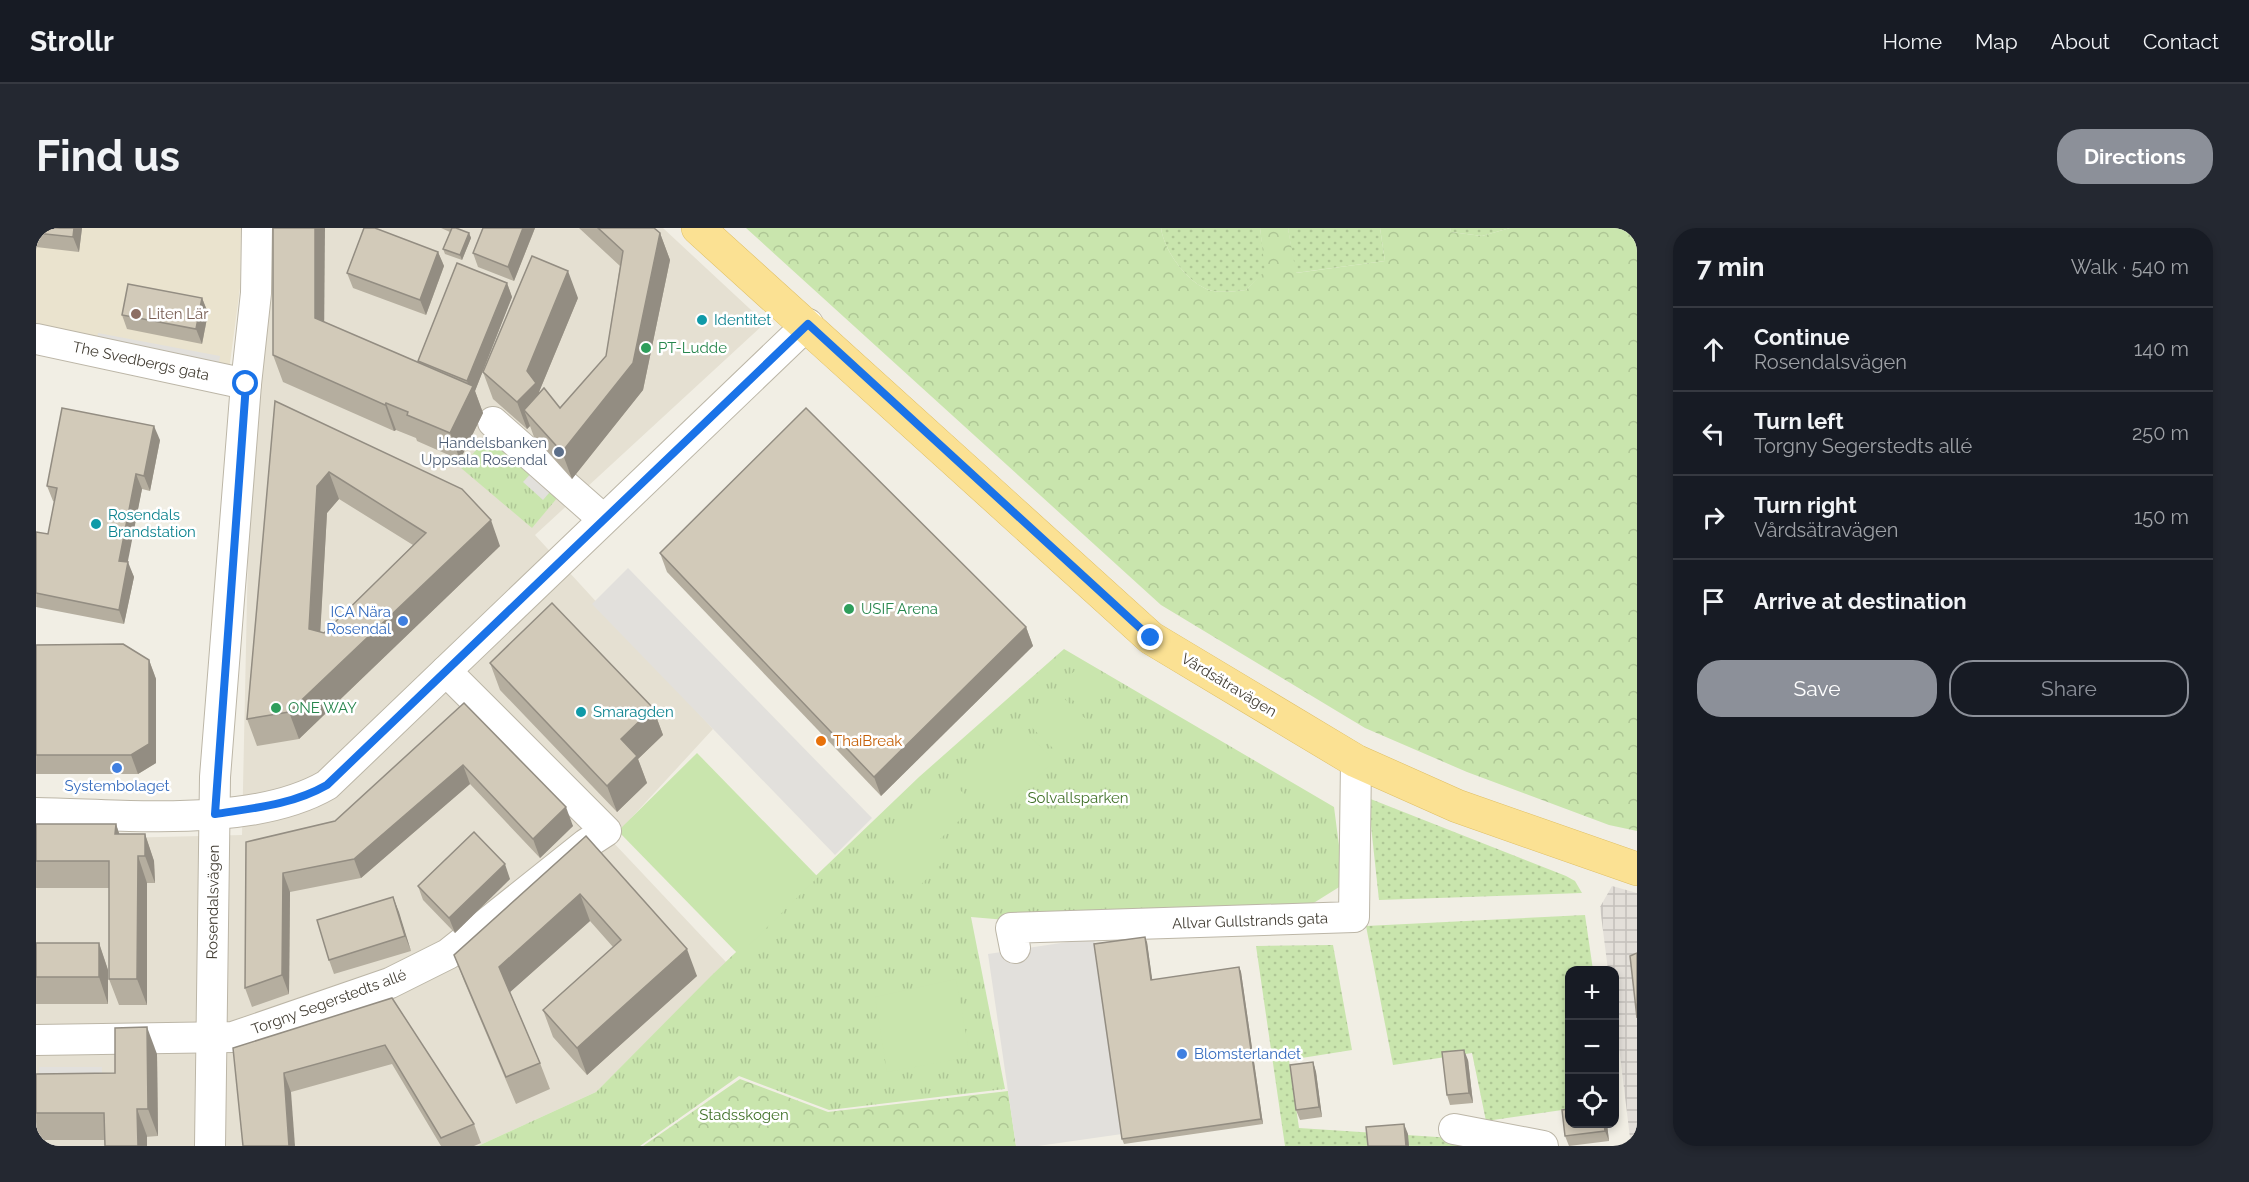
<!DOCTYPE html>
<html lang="en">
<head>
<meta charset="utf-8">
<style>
  :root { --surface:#171b24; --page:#242831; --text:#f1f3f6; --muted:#9ea1a6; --line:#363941; --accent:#8c9099 }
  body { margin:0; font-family:Raleway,sans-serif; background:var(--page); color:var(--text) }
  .controls { position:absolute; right:18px; bottom:18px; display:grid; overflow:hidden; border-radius:12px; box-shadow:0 3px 9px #0003 }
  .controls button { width:54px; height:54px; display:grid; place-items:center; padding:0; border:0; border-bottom:2px solid var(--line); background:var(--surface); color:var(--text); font:30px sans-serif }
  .stop { position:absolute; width:18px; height:18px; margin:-14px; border:4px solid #1a73e8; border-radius:50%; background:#fff }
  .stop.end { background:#1a73e8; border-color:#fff; box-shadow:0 2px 6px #0008 }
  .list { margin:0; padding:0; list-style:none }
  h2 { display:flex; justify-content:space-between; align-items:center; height:78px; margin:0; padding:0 24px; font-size:26px }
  h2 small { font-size:20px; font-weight:400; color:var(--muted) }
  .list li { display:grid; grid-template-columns:39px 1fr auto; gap:18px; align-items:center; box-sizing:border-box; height:84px; padding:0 24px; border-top:2px solid var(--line) }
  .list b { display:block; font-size:22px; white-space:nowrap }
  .list p { margin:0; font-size:20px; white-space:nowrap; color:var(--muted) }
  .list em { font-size:20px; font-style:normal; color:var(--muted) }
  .actions { display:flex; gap:12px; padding:18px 24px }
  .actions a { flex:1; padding:14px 0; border:2px solid var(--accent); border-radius:24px; text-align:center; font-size:21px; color:var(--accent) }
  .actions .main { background:var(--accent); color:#fff }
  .icon { flex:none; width:33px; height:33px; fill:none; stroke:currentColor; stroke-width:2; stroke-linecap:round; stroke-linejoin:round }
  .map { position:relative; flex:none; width:1601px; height:918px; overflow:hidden; border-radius:24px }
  header { display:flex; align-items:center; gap:36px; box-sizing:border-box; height:84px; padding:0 30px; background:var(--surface); border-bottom:2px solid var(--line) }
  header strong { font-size:28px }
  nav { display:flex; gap:33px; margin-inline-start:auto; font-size:21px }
  .intro { display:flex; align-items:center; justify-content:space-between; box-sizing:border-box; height:144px; padding:0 36px }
  h1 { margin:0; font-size:42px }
  .button { padding:15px 27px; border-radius:24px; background:var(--accent); color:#fff; font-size:21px; font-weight:700 }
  main { display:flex; gap:36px; padding:0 36px }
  aside { flex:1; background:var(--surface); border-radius:24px; box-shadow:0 3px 9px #0003 }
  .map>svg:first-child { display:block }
  .residential { fill:#e5e0d2 }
  .industrial { fill:url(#industrial-grid) }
  .education { fill:#eae3ce }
  .grass { fill:url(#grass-dots) }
  .forest { fill:url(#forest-crowns) }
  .park { fill:url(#park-tufts) }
  .pitch { fill:#c9e5ad }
  .parking { fill:#e2e0dc }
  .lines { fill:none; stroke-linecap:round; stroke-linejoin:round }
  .minor-casing { stroke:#bcb6a7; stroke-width:32 }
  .major-casing { stroke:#dfbf64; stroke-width:34 }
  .minor { stroke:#fff; stroke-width:30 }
  .major { stroke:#fbe193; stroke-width:33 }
  .wall { fill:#b5ae9f; fill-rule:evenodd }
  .shaded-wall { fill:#938d82 }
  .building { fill:#d2cab9; stroke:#938d82; stroke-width:1.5; fill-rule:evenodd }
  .route { stroke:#1a73e8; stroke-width:8 }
  .education-dot { fill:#8d6e63; stroke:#fff; stroke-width:2 }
  .culture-dot { fill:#0f9aa8; stroke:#fff; stroke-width:2 }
  .leisure-dot { fill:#2e9e5b; stroke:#fff; stroke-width:2 }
  .service-dot { fill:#5c6f8a; stroke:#fff; stroke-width:2 }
  .shop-dot { fill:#3f7fe0; stroke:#fff; stroke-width:2 }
  .food-dot { fill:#e8710a; stroke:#fff; stroke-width:2 }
  .labels { text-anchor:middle; stroke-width:5; stroke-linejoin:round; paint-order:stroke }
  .education-label { font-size:15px; fill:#785e54; stroke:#fff; text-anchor:start }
  .culture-label { font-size:15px; fill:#0d838f; stroke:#fff; text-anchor:start }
  .leisure-label { font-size:15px; fill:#27864d; stroke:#fff; text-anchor:start }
  .street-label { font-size:15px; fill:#433e34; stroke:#fff }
  .service-label { font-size:15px; fill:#4e5e75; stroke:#fff; text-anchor:end }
  .shop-label { font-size:15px; fill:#366cbe; stroke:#fff; text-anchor:end }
  .food-label { font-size:15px; fill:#c56008; stroke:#fff; text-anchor:start }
  .park-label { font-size:15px; fill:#42722a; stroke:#fff }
</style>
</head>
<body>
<header>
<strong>Strollr</strong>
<nav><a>Home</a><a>Map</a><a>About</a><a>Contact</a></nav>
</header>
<div class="intro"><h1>Find us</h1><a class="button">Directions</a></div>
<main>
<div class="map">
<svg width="1601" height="918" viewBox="0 0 1601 918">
  <defs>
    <pattern id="industrial-grid" width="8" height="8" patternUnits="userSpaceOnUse" patternTransform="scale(1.5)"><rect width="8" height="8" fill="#e3dfd9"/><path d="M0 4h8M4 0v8" fill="none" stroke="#c4c0bb"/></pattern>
    <pattern id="grass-dots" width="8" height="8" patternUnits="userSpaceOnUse" patternTransform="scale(1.5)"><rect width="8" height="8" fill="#c9e5ad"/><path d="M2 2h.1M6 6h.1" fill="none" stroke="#aec695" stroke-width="1.8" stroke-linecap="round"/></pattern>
    <pattern id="forest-crowns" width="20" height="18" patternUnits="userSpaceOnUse" patternTransform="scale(1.5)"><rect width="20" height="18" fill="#c9e5ad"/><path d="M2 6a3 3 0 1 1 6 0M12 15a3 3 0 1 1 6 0" fill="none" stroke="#aec695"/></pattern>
    <pattern id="park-tufts" width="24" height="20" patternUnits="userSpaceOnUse" patternTransform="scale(1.5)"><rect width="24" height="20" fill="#c9e5ad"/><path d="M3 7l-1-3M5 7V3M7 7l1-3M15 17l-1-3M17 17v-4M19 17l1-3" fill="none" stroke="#aec695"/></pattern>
  </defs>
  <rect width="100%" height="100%" fill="#f1eee4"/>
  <path class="residential" d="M226 0H627L729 95 499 307 677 501 575 612 690 734 560 864 442 918H0V612L206 607 215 183Z"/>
  <path class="industrial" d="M1576 658 1601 665V918H1595L1579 786 1578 742H1572L1564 679Z"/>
  <path class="education" d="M0 0H205L204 60 192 150 0 113Z"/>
  <g class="grass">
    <path d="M1125 0H1224L1230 43 1210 62C1200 63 1187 65 1177 63 1153 58 1128 23 1125 0Z"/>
    <path d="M1252 0H1344L1349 33 1259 45Z"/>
    <path d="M1414 0H1474L1446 8 1415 4Z"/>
    <path d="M1332 570 1530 648 1539 653 1546 665 1343 672Z"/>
    <path d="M1549 687 1557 742H1534L1533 881 1450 893 1436 825 1357 837 1330 698Z"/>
    <path d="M1297 717 1316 822 1253 832 1263 900 1432 911 1434 918H1249L1220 718Z"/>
  </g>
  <g class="forest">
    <path d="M710 0H1125C1128 23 1153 58 1177 63 1187 65 1200 63 1210 62L1229 43 1224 0H1252L1260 45 1349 33 1344 0H1414L1415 4 1446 8 1474 0H1601V603L1573 597 1431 544 1329 500 1125 377Z"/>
    <path d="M704 851 792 884 972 863 980 918H607Z"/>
  </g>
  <g class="park">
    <path d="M456 203 527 263 496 300 425 240Z"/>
    <path d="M1028 421 1298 579 1308 656 1268 681 992 694 935 689 969 861 793 882 703 848 604 918H442L560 864 675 748 883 549Z"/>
  </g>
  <g class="pitch">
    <path d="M1043 439 1066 464 1046 482 1023 457Z"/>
    <path d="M1017 460 1053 494 1023 526 987 491Z"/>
    <path d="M982 496 1018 533 962 588 926 552Z"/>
    <path d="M661 525 782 649 703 727 582 603Z"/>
    <path d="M918 556 939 577 902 613 881 592Z"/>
    <path d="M872 597 908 634 873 668 837 632Z"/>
    <path d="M920 751 934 829 851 844 839 769Z"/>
  </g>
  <g class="parking">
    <path d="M62 105 184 128 181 146 59 123Z"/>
    <path d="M500 240 520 257 507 272 487 254Z"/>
    <path d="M592 340 836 590 799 627 556 376Z"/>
    <path d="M1058 710 1086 906 1002 918H980L952 726Z"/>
    <rect x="3" y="839" width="63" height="15"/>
  </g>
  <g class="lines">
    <defs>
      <g id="minor">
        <path d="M0 111 210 156"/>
        <path d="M457 194 567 291"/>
        <path d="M0 585C86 586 215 601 291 557L772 96"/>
        <path d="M979 720 975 700 1318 689 1320 533"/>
        <path d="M0 812 197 809 354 755 412 726 550 616 570 603 410 443"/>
        <path d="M1418 901 1507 918"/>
        <path d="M174 918 179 549 210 156 220 65 221 0"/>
      </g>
      <path id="major" d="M662 0 1115 410 1320 533 1421 578 1601 641"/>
    </defs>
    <use href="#minor" class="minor-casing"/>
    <use href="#major" class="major-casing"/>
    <use href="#minor" class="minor"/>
    <use href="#major" class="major"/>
  </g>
  <g class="wall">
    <path d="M0 0H46L43 24 0 19Z"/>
    <path d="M405 0H420L433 5 435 10 426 32 409 26 407 21 414 4Z"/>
    <path d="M447 0H499L478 53 442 39 437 25Z"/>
    <path d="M543 0H618L624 5 634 32 607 162 536 251 498 209 494 198 491 201 457 171 447 144 542 70 503 164 504 165 524 180 570 128 584 38Z"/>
    <path d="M402 24 408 38 390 87 317 60 311 45Z"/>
    <path d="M471 55 476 69 439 163 447 185 424 232 381 213 380 210 360 202 358 203 247 154 237 127 288 95 382 134Z"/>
    <path d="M166 70 172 85 166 116 91 101 86 87Z"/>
    <path d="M239 173 464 318 263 511 221 518 211 491ZM303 271 377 317 288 405 284 404 291 285Z"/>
    <path d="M124 212 114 263 106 261 91 334 98 349 88 396 0 379V304L12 306 19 274 17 273 11 258Z"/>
    <path d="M624 325 990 399 997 418 845 568 631 344Z"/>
    <path d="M0 417 113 432 120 451V535L102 546H0Z"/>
    <path d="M454 435 617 480 627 507 602 531 611 555 581 584 464 462Z"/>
    <path d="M428 475 537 598 504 630 434 556 325 650 254 664 253 766 216 779 209 760 210 614 299 593Z"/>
    <path d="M0 596H80L83 606H109L118 633 119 655H111V777H83L73 751V660H0Z"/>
    <path d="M550 608 661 748 551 847 517 809 507 782 577 719 554 693 474 764 504 835 514 861 480 876 428 753 418 727Z"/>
    <path d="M474 651 419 705 387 672 382 658Z"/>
    <path d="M357 669 375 723 298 746 293 732Z"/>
    <path d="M1111 714 1116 752 1203 739 1205 744 1227 896 1088 916 1086 911Z"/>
    <path d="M0 715H63L72 742V776H0Z"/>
    <path d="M356 770 438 896 445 915 438 918H405L356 836 255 864 197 820Z"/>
    <path d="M121 826 122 908 69 912H0V846L79 845Z"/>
    <path d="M1432 832 1437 875 1414 877 1411 867Z"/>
    <path d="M1277 834 1280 844 1286 889 1264 892 1260 882Z"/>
    <path d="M1571 896 1573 913 1533 918 1529 908Z"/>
  </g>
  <g class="shaded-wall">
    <path d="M38 0H46L43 24 37 9Z"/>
    <path d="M279 0H289L288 117 279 90Z"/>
    <path d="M487 0H499L478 53 472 39Z"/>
    <path d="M433 5 435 10 426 32 424 27Z"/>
    <path d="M624 5 634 32 607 162 536 251 526 224 597 135Z"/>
    <path d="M402 24 408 38 390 87 384 72Z"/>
    <path d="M532 43 542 70 503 164 510 182H488L494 198 491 201 481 174 491 143Z"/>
    <path d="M471 55 476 69 439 163 447 185 424 232 414 205 434 163 431 153Z"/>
    <path d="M166 70 172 85 166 116 160 101Z"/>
    <path d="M350 175 360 202 358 203 349 177Z"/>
    <path d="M118 198 124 212 114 263 108 248Z"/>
    <path d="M293 244 303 271 291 285 283 427 273 401 281 258Z"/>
    <path d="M100 246 106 261 89 348 83 333Z"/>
    <path d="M455 292 464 318 263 511 253 484Z"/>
    <path d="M92 334 98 349 88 396 83 382Z"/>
    <path d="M990 399 997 418 845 568 838 549Z"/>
    <path d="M113 432 120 451V535L102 546 95 527Z"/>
    <path d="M617 480 627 507 602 531 611 555 581 584 571 558 585 511Z"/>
    <path d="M427 537 434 556 325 650 318 631Z"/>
    <path d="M530 579 537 598 504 630 497 611Z"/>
    <path d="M80 596 89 623 79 606Z"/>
    <path d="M109 606 118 633 119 655 109 628Z"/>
    <path d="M102 628 111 655V777L101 751Z"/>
    <path d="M469 636 474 651 419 705 413 690Z"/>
    <path d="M247 645 254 664 253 766 246 747Z"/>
    <path d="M544 666 554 693 473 765 463 739Z"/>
    <path d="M357 669 363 684 375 723 369 708Z"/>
    <path d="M1109 709 1111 714 1117 757 1115 752Z"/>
    <path d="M63 715 72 742V776L63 749Z"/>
    <path d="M651 721 661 748 551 847 541 820Z"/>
    <path d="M1203 739 1205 744 1227 896 1225 891Z"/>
    <path d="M111 799 121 826 122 908 112 881Z"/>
    <path d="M1428 822 1432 832 1437 875 1433 865Z"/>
    <path d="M1277 834 1280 844 1286 889 1283 879Z"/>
    <path d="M248 845 255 864 259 918H253Z"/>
    <path d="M101 881 111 908V918H102Z"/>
    <path d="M1368 896 1372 906 1373 918H1370Z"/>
    <path d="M1568 896H1571L1573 913 1569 903Z"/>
  </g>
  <g class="building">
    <path d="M0 0H38L37 9 0 5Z"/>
    <path d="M237 0H279V90L437 158 414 205 371 187 372 184 350 175 349 177 237 127Z"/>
    <path d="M328 0H339L402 24 384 72 311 45Z"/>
    <path d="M416 0H420L433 5 424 27 407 21Z"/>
    <path d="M447 0H487L472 39 437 25Z"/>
    <path d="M562 0H618L624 5 597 135 526 224 488 182 508 160 524 180 570 128 587 23Z"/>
    <path d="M496 28 532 43 491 143 500 155 481 174 447 144Z"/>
    <path d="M421 35 471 55 431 153 382 133Z"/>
    <path d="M92 56 166 70 160 101 86 87Z"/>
    <path d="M239 173 426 261 455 292 253 484 211 491ZM293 244 390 305 288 405 273 401 281 258Z"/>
    <path d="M26 180 118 198 108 248 100 246 83 333 92 334 83 382 0 365V304L12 306 21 260 11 258Z"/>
    <path d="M770 180 990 399 838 549 624 325Z"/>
    <path d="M516 375 617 480 585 511 601 528 571 558 454 435Z"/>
    <path d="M87 416 113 432V516L95 527H0V417Z"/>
    <path d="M428 475 530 579 497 611 427 537 318 631 247 645 246 747 209 760 210 614 299 593Z"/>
    <path d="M0 596H80L79 606H109V628H102L101 751H73V633H0Z"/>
    <path d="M438 604 469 636 413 690 382 658Z"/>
    <path d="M550 608 651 721 541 820 507 782 585 712 544 666 463 739 504 835 470 849 418 727Z"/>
    <path d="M357 669 369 708 293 732 281 692Z"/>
    <path d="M1109 709 1115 752 1203 739 1225 891 1086 911 1058 716Z"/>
    <rect x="0" y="715" width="63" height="34"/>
    <path d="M1601 725V790L1594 728Z"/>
    <path d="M356 770 438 896 405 910 349 817 248 845 253 918H207L197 820Z"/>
    <path d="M111 799 112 881H101L102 918H69L68 885H0V846L79 845V800Z"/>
    <path d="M1428 822 1433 865 1411 867 1406 824Z"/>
    <path d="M1277 834 1283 879 1260 882 1254 837Z"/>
    <path d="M1533 881V896H1568L1569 903 1529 908 1526 882Z"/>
    <path d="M1368 896 1370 918H1332L1330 899Z"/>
  </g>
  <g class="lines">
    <path class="route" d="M210 156 179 586C218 580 256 577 291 557L772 96 1115 410"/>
  </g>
  <circle class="education-dot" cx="100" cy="86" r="6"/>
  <g class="culture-dot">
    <circle cx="666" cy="92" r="6"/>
    <circle cx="60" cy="296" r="6"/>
    <circle cx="545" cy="484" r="6"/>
  </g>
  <g class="leisure-dot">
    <circle cx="610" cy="120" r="6"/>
    <circle cx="813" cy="381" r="6"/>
    <circle cx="240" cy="480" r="6"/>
  </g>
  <circle class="service-dot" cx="523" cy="224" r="6"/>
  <g class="shop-dot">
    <circle cx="367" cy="393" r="6"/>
    <circle cx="81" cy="540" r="6"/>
    <circle cx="1146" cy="826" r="6"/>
  </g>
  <circle class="food-dot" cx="785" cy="513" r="6"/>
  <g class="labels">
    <g class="education-label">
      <text x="112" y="91">Liten Lär</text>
    </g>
    <g class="culture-label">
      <text x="678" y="97">Identitet</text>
      <text x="72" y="292">Rosendals<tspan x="72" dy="17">Brandstation</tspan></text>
      <text x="557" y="489">Smaragden</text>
    </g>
    <g class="leisure-label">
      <text x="622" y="125">PT-Ludde</text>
      <text x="825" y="386">USIF Arena</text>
      <text x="252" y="485">ONE WAY</text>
    </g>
    <g class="street-label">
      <text transform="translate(105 133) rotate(12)" y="5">The Svedbergs gata</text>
      <text transform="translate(1193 457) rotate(31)" y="5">Vårdsätravägen</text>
      <text transform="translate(177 674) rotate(-89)" y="5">Rosendalsvägen</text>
      <text transform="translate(1214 693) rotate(-2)" y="5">Allvar Gullstrands gata</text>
      <text transform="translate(293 774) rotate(-20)" y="5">Torgny Segerstedts allé</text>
    </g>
    <g class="service-label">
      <text x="511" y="220">Handelsbanken<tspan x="511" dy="17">Uppsala Rosendal</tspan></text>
    </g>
    <g class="shop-label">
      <text x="355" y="389">ICA Nära<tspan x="355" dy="17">Rosendal</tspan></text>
      <text x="81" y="563" text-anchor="middle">Systembolaget</text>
      <text x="1158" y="831" text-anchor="start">Blomsterlandet</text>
    </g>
    <g class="food-label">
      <text x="797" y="518">ThaiBreak</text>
    </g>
    <g class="park-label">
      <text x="1042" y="575">Solvallsparken</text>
      <text x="708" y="892">Stadsskogen</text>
    </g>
  </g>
</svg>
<div class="controls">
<button>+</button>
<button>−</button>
<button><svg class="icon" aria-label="locate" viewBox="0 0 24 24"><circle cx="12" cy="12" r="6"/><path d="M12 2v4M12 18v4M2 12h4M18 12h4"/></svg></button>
</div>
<div class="stop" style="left:210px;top:156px"></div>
<div class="stop end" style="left:1115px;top:410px"></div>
</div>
<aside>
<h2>7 min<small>Walk · 540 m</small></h2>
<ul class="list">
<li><svg class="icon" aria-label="ahead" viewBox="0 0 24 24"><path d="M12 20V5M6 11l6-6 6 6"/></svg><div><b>Continue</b><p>Rosendalsvägen</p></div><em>140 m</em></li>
<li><svg class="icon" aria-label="left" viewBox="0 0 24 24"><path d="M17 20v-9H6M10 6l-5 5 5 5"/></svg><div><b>Turn left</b><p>Torgny Segerstedts allé</p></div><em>250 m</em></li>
<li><svg class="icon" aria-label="right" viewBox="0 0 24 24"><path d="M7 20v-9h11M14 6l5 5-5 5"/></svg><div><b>Turn right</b><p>Vårdsätravägen</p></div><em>150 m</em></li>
<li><svg class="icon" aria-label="arrive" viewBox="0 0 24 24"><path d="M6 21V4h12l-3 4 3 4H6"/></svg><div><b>Arrive at destination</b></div></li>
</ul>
<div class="actions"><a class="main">Save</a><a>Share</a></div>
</aside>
</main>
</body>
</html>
